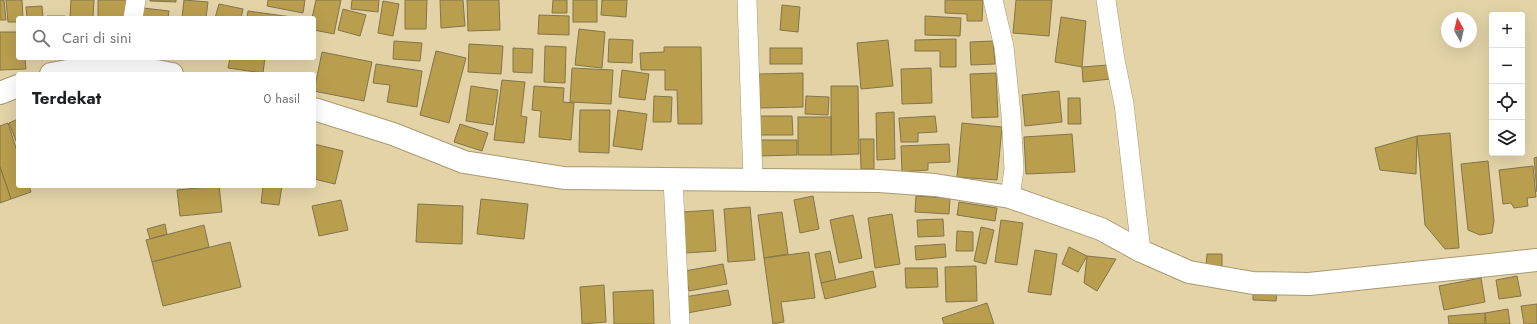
<!DOCTYPE html>
<html lang="id">
<head>
<meta charset="utf-8">
<style>
  :root { --surface:#fff; --page:#f2f2f2; --text:#202124; --muted:#757577; --line:#e0e0e0 }
  body { margin:0; font-family:Jost,sans-serif; background:var(--page); color:var(--text) }
  .controls { position:absolute; right:12px; top:12px; display:grid; overflow:hidden; border-radius:4px; box-shadow:0 4px 16px #0002 }
  .controls button { width:36px; height:36px; display:grid; place-items:center; padding:0; border:0; border-bottom:1px solid var(--line); background:var(--surface); color:var(--text); font:20px sans-serif }
  .compass { position:absolute; left:1441px; top:12px; width:36px; height:36px; border-radius:50%; background:var(--surface); box-shadow:0 4px 16px #0002; rotate:352deg }
  .list { margin:0; padding:0; list-style:none }
  h2 { display:flex; justify-content:space-between; align-items:center; height:52px; margin:0; padding:0 16px; font-size:17px }
  h2 small { font-size:13px; font-weight:400; color:var(--muted) }
  .icon { flex:none; width:22px; height:22px; fill:none; stroke:currentColor; stroke-width:2; stroke-linecap:round; stroke-linejoin:round }
  .map { position:relative; flex:none; width:1537px; height:324px; overflow:hidden }
  .search { position:absolute; background:var(--surface); box-shadow:0 4px 16px #0002; left:16px; top:16px; width:300px; height:44px; display:flex; align-items:center; gap:10px; box-sizing:border-box; padding:0 14px; border-radius:4px; color:var(--muted); font-size:15px }
  .panel { position:absolute; background:var(--surface); box-shadow:0 4px 16px #0002; left:16px; top:72px; width:300px; height:116px; border-radius:4px }
  .map>svg:first-child { display:block }
  .building { fill:#b99e4d; stroke:#83754c }
  .lines { fill:none; stroke-linecap:round; stroke-linejoin:round }
  .minor-casing { stroke:#a99a70; stroke-width:20 }
  .primary-casing { stroke:#a99a70; stroke-width:24 }
  .minor { stroke:#fff; stroke-width:19 }
  .primary { stroke:#fff; stroke-width:22 }
</style>
</head>
<body>
<div class="map">
<svg width="1537" height="324" viewBox="0 0 1537 324">
  <rect width="100%" height="100%" fill="#e3d3a7"/>
  <g class="building">
    <path d="M0 0H4L6 20H0Z"/>
    <path d="M6 0H22L23 18H18V22H8Z"/>
    <path d="M71 0H94L93 18 70 17Z"/>
    <path d="M98 0H129L128 18H98Z"/>
    <path d="M150 0H176V2L150 1Z"/>
    <path d="M184 0 208 2 206 18H182Z"/>
    <path d="M268 0H305L303 13 267 6Z"/>
    <path d="M316 0H341L334 34 314 30V18H312Z"/>
    <path d="M352 0H379L378 12 351 9Z"/>
    <path d="M405 0H427L426 29H405Z"/>
    <path d="M440 0H463L465 26 441 28Z"/>
    <path d="M467 0H499L500 30 468 31Z"/>
    <path d="M553 0H567V13H552Z"/>
    <rect x="573" y="0" width="24" height="22"/>
    <path d="M602 0H627L626 17 601 15Z"/>
    <path d="M945 0H983L982 21H967V14L945 13Z"/>
    <path d="M1016 0H1052L1049 36 1013 33Z"/>
    <path d="M383 1 399 4 393 36 378 33Z"/>
    <path d="M219 4 243 9 241 18H215Z"/>
    <path d="M782 5 800 7 798 32 780 30Z"/>
    <path d="M42 6 43 18H27L26 7Z"/>
    <path d="M143 8 169 11 168 18H142Z"/>
    <path d="M343 9 366 15 360 36 338 30Z"/>
    <path d="M248 11 299 18H247Z"/>
    <path d="M539 15 569 16V35L538 34Z"/>
    <path d="M47 16H65V18H46Z"/>
    <path d="M925 16 961 18 960 36 925 35Z"/>
    <path d="M1061 17 1086 21 1082 67 1055 62Z"/>
    <path d="M579 29 605 32 602 68 575 65Z"/>
    <path d="M0 32H18V58H25L26 69 0 70Z"/>
    <path d="M609 39 633 40 632 63 608 62Z"/>
    <path d="M956 39V67H940V51H915V40Z"/>
    <path d="M888 40 893 86 861 89 857 43Z"/>
    <path d="M394 41 422 43 420 61 393 59Z"/>
    <path d="M993 41 995 64 971 65 970 42Z"/>
    <path d="M469 44 503 46 501 74 468 72Z"/>
    <path d="M545 46 566 47 565 83 544 82Z"/>
    <path d="M664 47H701L702 124H678L677 90H665V70H641L640 53 664 52Z"/>
    <path d="M513 48 533 49 532 73 513 72Z"/>
    <rect x="770" y="48" width="32" height="16"/>
    <path d="M436 51 466 58 449 123 420 115Z"/>
    <path d="M322 52 372 62 364 101 314 91Z"/>
    <path d="M230 58H265L263 73 228 68Z"/>
    <path d="M376 64 422 71 417 107 387 102 390 85 373 83Z"/>
    <path d="M1108 65 1110 79 1083 82 1082 67Z"/>
    <path d="M572 68 613 70 611 104 570 102Z"/>
    <path d="M931 68 932 103 902 104 901 69Z"/>
    <path d="M622 70 649 74 645 100 619 97Z"/>
    <path d="M803 73V107L760 108 759 74Z"/>
    <path d="M996 73 998 117 972 118 970 74Z"/>
    <path d="M502 80 525 82 521 116 527 117 524 143 494 140Z"/>
    <path d="M471 86 498 90 493 125 466 121Z"/>
    <path d="M534 86 564 88 563 102 574 103 571 140 539 137 541 111 532 110Z"/>
    <path d="M831 86H858L859 154 831 155Z"/>
    <path d="M1059 91 1062 122 1025 126 1022 95Z"/>
    <path d="M654 96 672 97 671 122H653Z"/>
    <path d="M806 96 829 97 828 115 805 114Z"/>
    <path d="M1068 98H1080L1081 124H1068Z"/>
    <path d="M580 110H610L609 153 579 152Z"/>
    <path d="M618 110 647 114 642 150 613 146Z"/>
    <path d="M894 112 895 159 877 160 876 113Z"/>
    <path d="M757 116H792L793 135H757Z"/>
    <path d="M935 116 937 132 918 133V142H901L899 118Z"/>
    <rect x="798" y="117" width="33" height="38"/>
    <path d="M18 119V146L9 123Z"/>
    <path d="M8 123 18 154V186H29L31 192 11 199 0 167V126Z"/>
    <path d="M962 123 1002 127 997 180 957 177Z"/>
    <path d="M460 124 488 133 482 151 454 142Z"/>
    <path d="M1450 133 1459 248 1445 249 1425 225 1417 136Z"/>
    <path d="M1072 134 1075 172 1026 174 1024 137Z"/>
    <path d="M1417 136 1416 174 1380 170 1375 148Z"/>
    <path d="M860 139H874V169H861Z"/>
    <path d="M758 140H797V155L758 156Z"/>
    <path d="M314 144 343 151 335 184 314 179Z"/>
    <path d="M949 144 950 162 928 163V170L902 172 901 146Z"/>
    <path d="M1537 157V192L1534 158Z"/>
    <path d="M1488 161 1494 221 1492 233 1480 235 1468 230 1461 164Z"/>
    <path d="M1533 166 1536 197 1527 198 1528 206 1514 208 1511 203 1503 204 1499 170Z"/>
    <path d="M0 167 11 199 0 203Z"/>
    <path d="M219 186 222 212 180 216 177 190Z"/>
    <path d="M253 186H282L279 205 261 203 263 187Z"/>
    <path d="M813 196 819 229 800 233 794 200Z"/>
    <path d="M916 196 950 198 949 214 915 212Z"/>
    <path d="M481 199 528 204 524 239 477 234Z"/>
    <path d="M341 200 348 230 319 236 312 206Z"/>
    <path d="M959 202 997 208 995 221 957 215Z"/>
    <path d="M418 204 463 206 462 244 416 242Z"/>
    <path d="M750 207 755 260 728 262 724 209Z"/>
    <path d="M713 210 716 251 685 253 683 212Z"/>
    <path d="M782 212 788 254 764 258 758 215Z"/>
    <path d="M892 214 900 264 875 268 868 218Z"/>
    <path d="M853 215 862 258 839 263 830 220Z"/>
    <path d="M943 219 944 236 918 237 917 220Z"/>
    <path d="M1001 220 1023 223 1017 265 995 262Z"/>
    <path d="M165 224 167 234 150 239 147 229Z"/>
    <path d="M204 225 209 247 152 262 146 240Z"/>
    <path d="M981 227 994 230 986 264 974 261Z"/>
    <path d="M957 231 973 232V251H956Z"/>
    <path d="M230 242 241 287 163 306 152 262Z"/>
    <path d="M945 244 946 257 916 260 915 246Z"/>
    <path d="M1069 247 1087 256 1078 272 1062 264Z"/>
    <path d="M1035 250 1057 254 1051 295 1028 292Z"/>
    <path d="M830 251 836 280 821 283 815 254Z"/>
    <path d="M809 252 815 298 781 302 784 322 773 324 764 258Z"/>
    <path d="M1207 254H1222V267H1206Z"/>
    <path d="M1087 256 1116 259 1097 291 1084 283Z"/>
    <path d="M723 264 727 284 689 291 685 271Z"/>
    <path d="M976 266 977 301 946 302 945 267Z"/>
    <path d="M905 268H937L938 287 906 288Z"/>
    <path d="M873 271 876 287 825 299 821 283Z"/>
    <path d="M1517 276 1521 296 1499 299 1496 280Z"/>
    <path d="M1481 278 1485 302 1444 310 1439 286Z"/>
    <path d="M604 285 606 322 582 324 580 287Z"/>
    <path d="M1253 289 1277 290 1276 301 1253 300Z"/>
    <path d="M653 290 654 324H614L613 292Z"/>
    <path d="M728 290 731 305 687 313 684 297Z"/>
    <path d="M987 303 994 324H944L942 318Z"/>
    <path d="M1537 304V324H1524L1521 306Z"/>
    <path d="M1508 309 1510 324H1486L1485 313Z"/>
    <path d="M1485 313V324H1449L1448 316Z"/>
  </g>
  <g class="lines">
    <defs>
      <g id="minor">
        <path d="M747 0 753 179"/>
        <path d="M993 0 1004 47 1011 114 1014 169 1010 197"/>
        <path d="M1106 0 1115 60 1124 104 1141 251"/>
        <path d="M133 18 136 0"/>
        <path d="M673 179 680 324"/>
      </g>
      <g id="primary">
        <path d="M51 74 94 66 125 65 172 74"/>
        <path d="M0 93 18 86"/>
        <path d="M314 109 393 134 464 162 564 178 879 181 935 185 1010 197 1101 229 1141 251 1189 272 1253 283 1309 284 1537 260"/>
      </g>
    </defs>
    <use href="#minor" class="minor-casing"/>
    <use href="#primary" class="primary-casing"/>
    <use href="#minor" class="minor"/>
    <use href="#primary" class="primary"/>
  </g>
</svg>
<div class="controls">
<button>+</button>
<button>−</button>
<button><svg class="icon" aria-label="locate" viewBox="0 0 24 24"><circle cx="12" cy="12" r="6"/><path d="M12 2v4M12 18v4M2 12h4M18 12h4"/></svg></button>
<button><svg class="icon" aria-label="layers" viewBox="0 0 24 24"><path d="M12 4l9 5-9 5-9-5zM3 14l9 5 9-5"/></svg></button>
</div>
<svg class="compass" viewBox="-18 -18 36 36"><path d="M0-13l5 13h-10z" fill="#e53935"/><path d="M0 13l5-13h-10z" fill="#757577"/></svg>
<div class="search"><svg class="icon" aria-label="search" viewBox="0 0 24 24"><circle cx="10" cy="10" r="6"/><path d="M15 15l6 6"/></svg>Cari di sini</div>
<section class="panel">
<h2>Terdekat<small>0 hasil</small></h2>
<ul class="list">
</ul>
</section>
</div>
</body>
</html>
